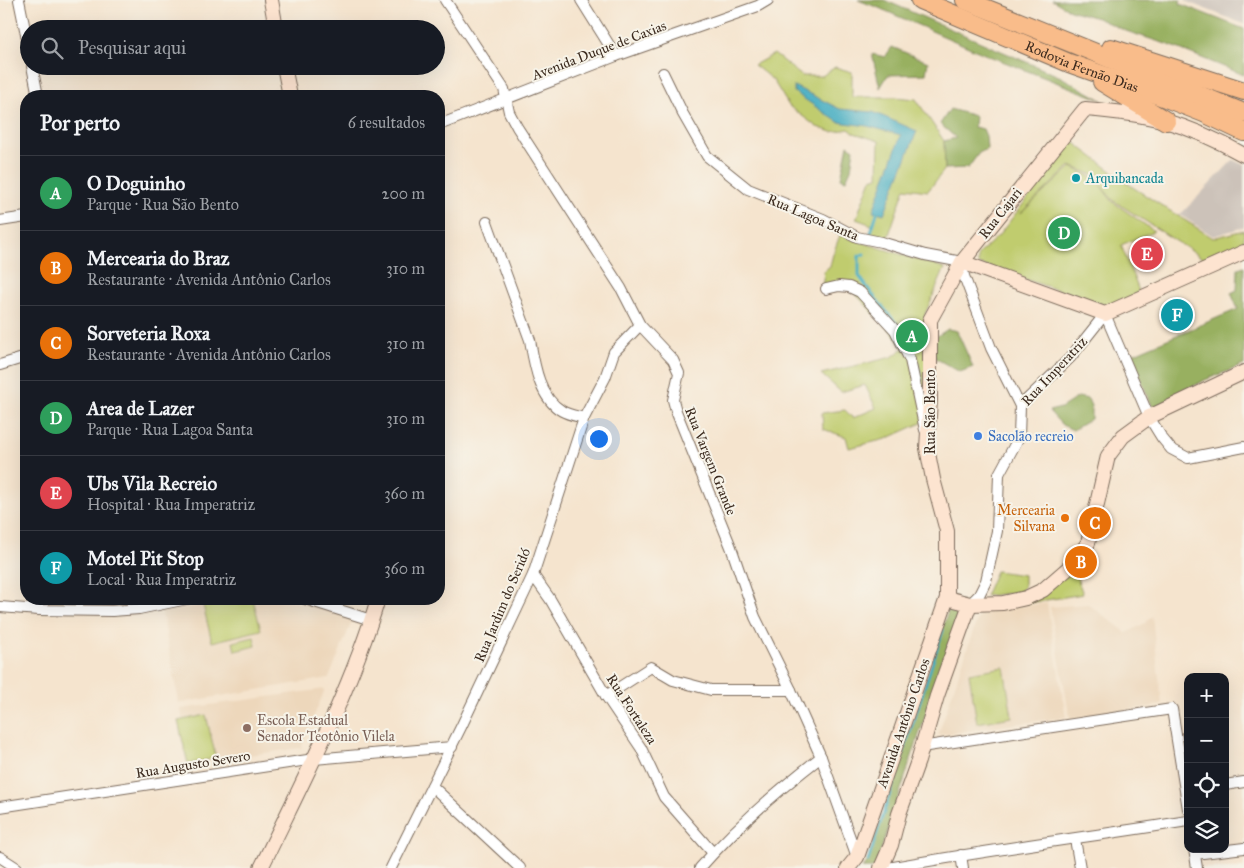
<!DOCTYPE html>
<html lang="pt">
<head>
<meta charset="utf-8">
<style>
  :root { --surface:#171b24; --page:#20242c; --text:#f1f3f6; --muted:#9ea1a6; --line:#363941; --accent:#d690ce }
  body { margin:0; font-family:"IM FELL Great Primer",serif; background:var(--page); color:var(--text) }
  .controls { position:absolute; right:15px; bottom:15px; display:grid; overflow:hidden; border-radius:10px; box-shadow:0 5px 20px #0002 }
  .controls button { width:45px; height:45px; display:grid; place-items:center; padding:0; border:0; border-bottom:1px solid var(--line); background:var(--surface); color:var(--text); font:25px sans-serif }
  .you { position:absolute; left:598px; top:438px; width:18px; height:18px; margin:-12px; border:4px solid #fff; border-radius:50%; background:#1a73e8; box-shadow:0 0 0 8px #1a73e833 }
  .badge { display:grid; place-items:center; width:32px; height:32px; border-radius:50%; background:var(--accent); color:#fff; font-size:16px; font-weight:700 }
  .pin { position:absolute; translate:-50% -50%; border:2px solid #fff; box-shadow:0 1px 5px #0006 }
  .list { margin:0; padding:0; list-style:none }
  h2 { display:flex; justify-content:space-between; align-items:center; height:65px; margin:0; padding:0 20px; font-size:21px }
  h2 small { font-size:16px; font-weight:400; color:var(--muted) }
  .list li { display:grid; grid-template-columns:32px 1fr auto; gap:15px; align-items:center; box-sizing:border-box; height:75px; padding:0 20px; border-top:1px solid var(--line) }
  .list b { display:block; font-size:19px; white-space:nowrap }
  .list p { margin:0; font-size:16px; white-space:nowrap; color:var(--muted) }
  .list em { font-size:16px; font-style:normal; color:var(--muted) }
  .icon { flex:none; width:28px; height:28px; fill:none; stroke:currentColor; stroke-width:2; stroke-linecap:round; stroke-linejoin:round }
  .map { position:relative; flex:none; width:1244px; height:868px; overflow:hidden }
  .search { position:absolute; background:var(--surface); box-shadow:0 5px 20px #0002; left:20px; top:20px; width:425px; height:55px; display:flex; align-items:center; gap:12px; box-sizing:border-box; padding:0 18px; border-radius:28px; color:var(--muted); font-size:19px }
  .panel { position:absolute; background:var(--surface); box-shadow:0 5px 20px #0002; left:20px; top:90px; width:425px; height:515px; border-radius:20px }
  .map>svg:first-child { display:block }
  .built { fill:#edd7bb }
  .industrial { fill:#ccc2b9 }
  .green { fill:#c0cc6e; stroke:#7e7b46; fill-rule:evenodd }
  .forest { fill:#98b061; stroke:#6a6d40 }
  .water { fill:#42acc1; stroke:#3e6b70 }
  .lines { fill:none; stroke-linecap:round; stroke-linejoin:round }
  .stream { stroke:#42acc1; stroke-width:3 }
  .street-casing { stroke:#7c6b5c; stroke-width:12 }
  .secondary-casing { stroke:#7c6b5c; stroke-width:16 }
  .highway-casing { stroke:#7c6b5c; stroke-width:20 }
  .street { stroke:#fff; stroke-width:10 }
  .secondary { stroke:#fde4d0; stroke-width:14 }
  .highway { stroke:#f9bc8a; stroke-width:18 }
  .culture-dot { fill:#0f9aa8; stroke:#f7f3e8; stroke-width:2 }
  .shop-dot { fill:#3f7fe0; stroke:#f7f3e8; stroke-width:2 }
  .food-dot { fill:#e8710a; stroke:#f7f3e8; stroke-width:2 }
  .education-dot { fill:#8d6e63; stroke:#f7f3e8; stroke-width:2 }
  .labels { text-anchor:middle; stroke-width:4; stroke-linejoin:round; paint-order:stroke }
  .street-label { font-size:14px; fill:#3b2a1e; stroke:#f7f3e8 }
  .culture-label { font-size:14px; fill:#0d838f; stroke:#f7f3e8; text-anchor:start }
  .shop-label { font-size:14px; fill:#366cbe; stroke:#f7f3e8; text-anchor:start }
  .food-label { font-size:14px; fill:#c56008; stroke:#f7f3e8; text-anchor:end }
  .education-label { font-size:14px; fill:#785e54; stroke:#f7f3e8; text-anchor:start }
</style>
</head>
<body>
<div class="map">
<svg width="1244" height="868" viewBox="0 0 1244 868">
  <rect width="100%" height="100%" fill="#f7f3e8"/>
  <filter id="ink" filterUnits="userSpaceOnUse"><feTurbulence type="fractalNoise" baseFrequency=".02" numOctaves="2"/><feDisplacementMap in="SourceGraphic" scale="10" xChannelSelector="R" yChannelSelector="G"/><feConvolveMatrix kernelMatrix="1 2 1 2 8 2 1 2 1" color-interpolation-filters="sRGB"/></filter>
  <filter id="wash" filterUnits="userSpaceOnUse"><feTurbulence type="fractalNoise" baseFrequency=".0096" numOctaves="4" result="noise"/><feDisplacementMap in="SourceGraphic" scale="20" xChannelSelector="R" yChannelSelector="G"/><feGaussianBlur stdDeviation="1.12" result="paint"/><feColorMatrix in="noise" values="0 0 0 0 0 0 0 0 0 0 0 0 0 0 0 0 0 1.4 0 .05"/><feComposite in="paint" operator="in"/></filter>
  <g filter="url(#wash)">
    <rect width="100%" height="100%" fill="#f5e4ce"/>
    <g class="built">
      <path d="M238 599H290L353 619 329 678 179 703 162 612Z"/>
      <path d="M1047 603 1066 717 938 735 980 611Z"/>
      <path d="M1088 604 1127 633 1145 623 1152 616 1162 705 1070 718 1050 607Z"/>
      <path d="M325 689 301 748 189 763 181 709Z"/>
    </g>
    <g class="industrial">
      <path d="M1186 0H1244V24L1185 1Z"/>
      <path d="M1233 160 1244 165V227L1213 236 1180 215Z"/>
    </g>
    <g class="green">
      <path d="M774 54 802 76H822L835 67 852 72V97H895L916 99 944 141 945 169 928 191 905 188 887 240 870 236 872 225 856 219 871 179 878 177 879 141 854 133 849 129 832 132 817 127 789 106 773 80 754 65Z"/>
      <path d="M1072 141 1134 188 1213 238 1244 230V246L1207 261 1114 201 1100 185 1113 202 1154 231 1121 245 1139 291 1136 293 1137 296 1111 307 978 264V255L999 235ZM1070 166 1093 175 1096 179 1071 167 1020 214Z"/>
      <path d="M840 235 851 239 945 268 925 314 928 420 886 439 849 448 846 437 823 429 822 413 845 410 853 418 876 408 865 385 841 392 821 374 892 357 905 347 849 287 822 290 824 271 830 266 833 254Z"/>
      <path d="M996 571 1024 575V586L1021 592 985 596Z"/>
      <path d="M1069 573 1076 575 1083 594 1010 606Z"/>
      <path d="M226 599H253L261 630 212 642 203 605Z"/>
      <path d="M254 637 256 646 235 651 233 642Z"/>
      <path d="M1004 667 1012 717 977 723 969 673Z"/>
      <path d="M206 715 216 758 188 764 178 721Z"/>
    </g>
    <g class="forest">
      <path d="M858 0H884L1061 77 1102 100 989 56 879 8Z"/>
      <path d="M1052 0H1181L1180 4 1244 29V75L1172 46 1126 31 1097 18 1070 10Z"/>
      <path d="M892 47 928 62 926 74 888 75 880 88 872 54 885 57Z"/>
      <path d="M950 109 975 116 974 127 983 129 986 136 987 149 979 153 968 168 945 169 944 141 956 138 940 124Z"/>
      <path d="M848 145 854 149 851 169 846 180 841 178Z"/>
      <path d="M1244 266V365L1205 380 1153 408 1130 355 1238 309 1231 293 1237 290 1238 268Z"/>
      <path d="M948 329 957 331 973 367 960 372 935 358 931 340Z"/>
      <path d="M1078 397 1088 399 1091 406V419L1073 430 1062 425 1049 411 1061 408Z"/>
      <path d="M948 611 959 614 875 868H862L868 861Z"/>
    </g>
    <path class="water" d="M794 86 840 109 873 112 917 131 884 214 873 211 901 135 867 126 838 122 794 92Z"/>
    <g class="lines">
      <g class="stream">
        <path d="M871 232 877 213"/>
        <path d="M864 254 859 256V276L872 294 902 330 913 349 921 380"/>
        <path d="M868 861 943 630"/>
      </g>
    </g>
  </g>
  <g filter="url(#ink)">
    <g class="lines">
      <defs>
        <g id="street">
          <path d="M19 0 29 49"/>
          <path d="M445 0 504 89 509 112 517 127 621 288 640 325 673 360 679 373 673 400 676 411 731 547 755 617 791 690 821 757 857 857"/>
          <path d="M581 0 616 56"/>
          <path d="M32 66 38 96"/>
          <path d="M663 73 683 114 707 156 748 189 823 219 857 237 881 242 925 255 962 262 964 276 991 348 1020 406"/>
          <path d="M439 125 616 56 758 6 768 0"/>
          <path d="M0 221 26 217"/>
          <path d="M487 222 530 340C534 363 539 398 562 411 569 415 577 416 584 418"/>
          <path d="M826 289 839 286 849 287 860 292 895 330 910 360 925 430"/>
          <path d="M0 365 26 357"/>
          <path d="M533 575 550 599 606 696 641 748 664 797 713 853"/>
          <path d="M305 599 371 620"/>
          <path d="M970 604 979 595 986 581 997 531 999 474 1019 437 1020 406 1070 358 1105 314 1149 417 1162 438 1171 449 1188 458 1244 447"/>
          <path d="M0 607 39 610 112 611 139 609 187 599"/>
          <path d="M606 696 651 667 673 680 711 690H791"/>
          <path d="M921 747 1172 709 1188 809"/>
          <path d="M1225 785 1244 782"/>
          <path d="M432 786 520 868"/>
          <path d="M0 807 314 759 452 747"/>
          <path d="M1075 839 1080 868"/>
          <path d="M1194 849 1197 868"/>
          <path d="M1195 854 1244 848"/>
          <path d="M961 855 963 868"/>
          <path d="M0 857 17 868"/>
          <path d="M391 868 462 725 533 575 584 418 605 378 614 352 640 325"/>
          <path d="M700 868C736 827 778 790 821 757"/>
          <path d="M888 868C987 850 1088 837 1188 821"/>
        </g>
        <g id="secondary">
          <path d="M271 0 276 29"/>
          <path d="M284 66 290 96"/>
          <path d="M962 262 1105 314 1244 252"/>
          <path d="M947 598 970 604 1003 603 1026 598 1043 590 1073 564 1088 543 1108 456 1123 436 1149 417 1244 372"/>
          <path d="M261 868C303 781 350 692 378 599"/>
          <path d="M848 868 857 857 947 598V531L933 479 927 448 930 400V320L962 262 1085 109C1111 111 1139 114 1165 121 1190 128 1221 142 1244 155"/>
          <path d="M881 868 891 845 899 814 918 761 937 696 970 604"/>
        </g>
        <g id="highway">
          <path id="s1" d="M920 0 1069 63 1153 93 1204 113 1244 132"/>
          <path d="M965 0 1244 113"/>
          <path d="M1111 48 1244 91"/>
          <path d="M1102 82 1166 121"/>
        </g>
      </defs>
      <use href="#street" class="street-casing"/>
      <use href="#secondary" class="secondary-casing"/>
      <use href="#highway" class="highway-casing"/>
      <use href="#street" class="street"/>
      <use href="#secondary" class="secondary"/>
      <use href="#highway" class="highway"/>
    </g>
  </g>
  <circle class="culture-dot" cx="1076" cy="178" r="5"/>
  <circle class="shop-dot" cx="978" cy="436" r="5"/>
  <circle class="food-dot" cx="1065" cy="518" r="5"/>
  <circle class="education-dot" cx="247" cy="728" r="5"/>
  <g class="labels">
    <g class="street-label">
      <text transform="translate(599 50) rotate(-21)" y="5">Avenida Duque de Caxias</text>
      <text dy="5" stroke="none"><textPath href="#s1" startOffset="175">Rodovia Fernão Dias</textPath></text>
      <text transform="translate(1000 213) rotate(-52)" y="5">Rua Cajari</text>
      <text transform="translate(813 217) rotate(23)" y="5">Rua Lagoa Santa</text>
      <text transform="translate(1054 371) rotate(-47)" y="5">Rua Imperatriz</text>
      <text transform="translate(930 412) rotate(-90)" y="5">Rua São Bento</text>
      <text transform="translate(711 461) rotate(68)" y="5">Rua Vargem Grande</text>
      <text transform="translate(502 605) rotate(-67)" y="5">Rua Jardim do Seridó</text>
      <text transform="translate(632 709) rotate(57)" y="5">Rua Fortaleza</text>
      <text transform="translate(903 723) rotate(-71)" y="5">Avenida Antônio Carlos</text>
      <text transform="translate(193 764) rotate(-9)" y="5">Rua Augusto Severo</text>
    </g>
    <g class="culture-label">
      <text x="1086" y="183">Arquibancada</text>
    </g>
    <g class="shop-label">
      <text x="988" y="441">Sacolão recreio</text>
    </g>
    <g class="food-label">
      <text x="1055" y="515">Mercearia<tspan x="1055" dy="16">Silvana</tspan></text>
    </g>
    <g class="education-label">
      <text x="257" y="725">Escola Estadual<tspan x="257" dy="16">Senador Teotônio Vilela</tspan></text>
    </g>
  </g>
</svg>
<div class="controls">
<button>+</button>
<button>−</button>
<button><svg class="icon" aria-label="locate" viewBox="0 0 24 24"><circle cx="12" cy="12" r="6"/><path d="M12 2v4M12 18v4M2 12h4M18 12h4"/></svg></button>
<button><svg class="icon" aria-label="layers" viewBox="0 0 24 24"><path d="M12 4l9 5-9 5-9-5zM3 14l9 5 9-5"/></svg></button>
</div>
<div class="you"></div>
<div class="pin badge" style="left:912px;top:336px;background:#2e9e5b">A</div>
<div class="pin badge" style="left:1081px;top:562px;background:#e8710a">B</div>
<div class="pin badge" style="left:1095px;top:523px;background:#e8710a">C</div>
<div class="pin badge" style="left:1064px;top:233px;background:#2e9e5b">D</div>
<div class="pin badge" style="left:1147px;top:254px;background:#e0444e">E</div>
<div class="pin badge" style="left:1177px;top:315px;background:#0f9aa8">F</div>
<div class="search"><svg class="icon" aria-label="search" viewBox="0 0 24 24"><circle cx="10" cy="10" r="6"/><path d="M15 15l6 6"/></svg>Pesquisar aqui</div>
<section class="panel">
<h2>Por perto<small>6 resultados</small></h2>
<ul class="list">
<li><span class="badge" style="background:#2e9e5b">A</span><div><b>O Doguinho</b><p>Parque · Rua São Bento</p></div><em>200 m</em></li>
<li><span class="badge" style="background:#e8710a">B</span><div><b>Mercearia do Braz</b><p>Restaurante · Avenida Antônio Carlos</p></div><em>310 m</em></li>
<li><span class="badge" style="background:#e8710a">C</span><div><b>Sorveteria Roxa</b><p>Restaurante · Avenida Antônio Carlos</p></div><em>310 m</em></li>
<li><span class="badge" style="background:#2e9e5b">D</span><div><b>Area de Lazer</b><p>Parque · Rua Lagoa Santa</p></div><em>310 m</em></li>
<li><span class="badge" style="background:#e0444e">E</span><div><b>Ubs Vila Recreio</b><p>Hospital · Rua Imperatriz</p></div><em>360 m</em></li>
<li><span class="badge" style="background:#0f9aa8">F</span><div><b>Motel Pit Stop</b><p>Local · Rua Imperatriz</p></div><em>360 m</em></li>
</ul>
</section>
</div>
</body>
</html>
